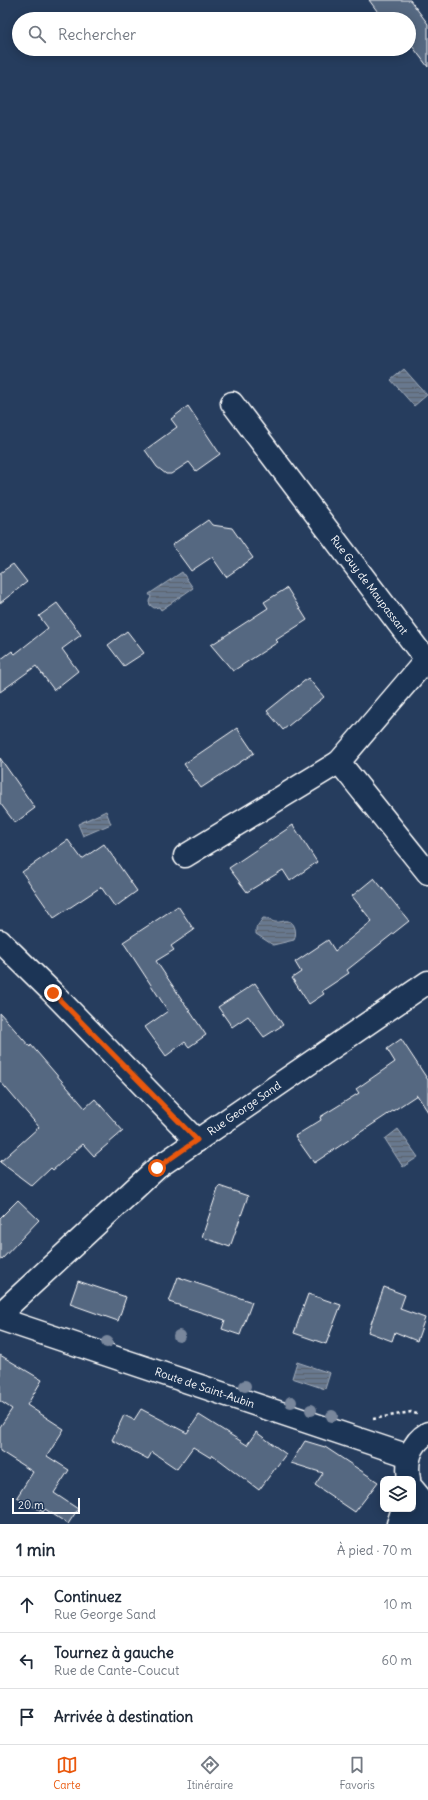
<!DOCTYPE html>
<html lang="fr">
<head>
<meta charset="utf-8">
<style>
  :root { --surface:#fff; --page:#f2f2f3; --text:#1f2937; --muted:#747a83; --line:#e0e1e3; --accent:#ea580c }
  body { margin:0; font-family:Delius,sans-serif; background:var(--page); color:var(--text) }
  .controls { position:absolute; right:12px; bottom:12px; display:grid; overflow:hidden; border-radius:8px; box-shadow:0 2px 10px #0003 }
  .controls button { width:36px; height:36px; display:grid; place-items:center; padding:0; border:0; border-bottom:1px solid var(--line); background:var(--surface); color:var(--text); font:20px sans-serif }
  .scale { position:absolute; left:12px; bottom:10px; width:68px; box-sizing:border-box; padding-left:4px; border:2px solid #fff; border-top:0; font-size:11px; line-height:14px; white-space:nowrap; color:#fff; -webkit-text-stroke:3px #1d3557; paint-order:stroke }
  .stop { position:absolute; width:12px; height:12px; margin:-9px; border:3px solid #ea580c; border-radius:50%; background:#fff }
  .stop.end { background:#ea580c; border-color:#fff; box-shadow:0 1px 4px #0008 }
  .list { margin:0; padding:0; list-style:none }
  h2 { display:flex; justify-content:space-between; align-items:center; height:52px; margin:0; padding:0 16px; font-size:17px }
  h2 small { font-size:13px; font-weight:400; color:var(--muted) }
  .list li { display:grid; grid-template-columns:26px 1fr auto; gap:12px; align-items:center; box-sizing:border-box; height:56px; padding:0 16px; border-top:1px solid var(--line) }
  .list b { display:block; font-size:15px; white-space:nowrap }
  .list p { margin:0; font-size:13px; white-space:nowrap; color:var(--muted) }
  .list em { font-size:13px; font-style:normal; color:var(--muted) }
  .icon { flex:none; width:22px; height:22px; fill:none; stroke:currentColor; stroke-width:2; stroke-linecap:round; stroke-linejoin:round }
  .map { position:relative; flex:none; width:428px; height:1524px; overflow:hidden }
  .search { position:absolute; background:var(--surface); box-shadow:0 2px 10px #0003; left:12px; right:12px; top:12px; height:44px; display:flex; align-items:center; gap:10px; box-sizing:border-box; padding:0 14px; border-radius:22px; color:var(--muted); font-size:15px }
  .sheet { height:220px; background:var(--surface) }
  nav { display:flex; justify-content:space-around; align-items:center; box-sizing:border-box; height:56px; border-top:1px solid var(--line); background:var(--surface); font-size:11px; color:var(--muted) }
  nav a { display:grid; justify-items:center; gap:2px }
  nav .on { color:var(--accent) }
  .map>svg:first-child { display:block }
  .water { fill:url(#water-rules); stroke:#a4aebb }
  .building { fill:#556781; stroke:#fff }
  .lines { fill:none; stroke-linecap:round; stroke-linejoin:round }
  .minor-casing { stroke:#fff; stroke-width:25 }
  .path { stroke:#fff; stroke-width:2.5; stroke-dasharray:3 3; stroke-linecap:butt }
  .minor { stroke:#1d3557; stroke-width:22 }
  .tree { fill:#79879c }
  .route { stroke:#ea580c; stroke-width:5 }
  .labels { text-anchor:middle; stroke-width:4; stroke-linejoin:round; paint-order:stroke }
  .street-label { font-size:11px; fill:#fff; stroke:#1d3557 }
</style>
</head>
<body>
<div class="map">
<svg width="428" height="1524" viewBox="0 0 428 1524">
  <defs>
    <pattern id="water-rules" width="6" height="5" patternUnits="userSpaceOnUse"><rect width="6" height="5" fill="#67788e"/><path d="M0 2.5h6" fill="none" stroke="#5a626d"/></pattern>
  </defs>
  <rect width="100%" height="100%" fill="#263d5e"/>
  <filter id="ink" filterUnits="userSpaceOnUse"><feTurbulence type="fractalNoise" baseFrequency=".025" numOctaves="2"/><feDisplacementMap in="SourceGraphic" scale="8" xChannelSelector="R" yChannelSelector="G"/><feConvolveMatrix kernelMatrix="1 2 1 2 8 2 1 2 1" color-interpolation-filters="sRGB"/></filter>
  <g filter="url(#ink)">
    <g class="water">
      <path d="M404 369 427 395 414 406 391 380Z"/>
      <path d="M182 572 193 588 161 610 159 607 154 608 150 605 149 601 151 597 149 594Z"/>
      <path d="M106 811 111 824 83 836 78 824Z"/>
      <path d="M263 918C269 918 270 921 275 922 280 923 284 920 288 921 296 922 297 935 294 940L273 945 256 934V928Z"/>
      <path d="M398 1129 418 1157 403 1167 385 1139Z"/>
      <path d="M297 1362 330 1373 325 1389 292 1378Z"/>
    </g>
    <g class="building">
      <path d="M369 0H410L428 24V67L409 42V19H383Z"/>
      <path d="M188 406 220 454 196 471 189 462 171 474H166L157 467 145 450 177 427 171 419Z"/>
      <path d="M208 520 212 525 232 528 253 558 226 577 212 557 191 571 172 545Z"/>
      <path d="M13 564 27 582 0 603V573Z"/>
      <path d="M287 588 307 620 276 640 278 642 233 671 211 645 268 608 264 602Z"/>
      <path d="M57 603 81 635 62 649 78 671 54 690 36 666 0 692V660L12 651 15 654 48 628 39 616Z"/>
      <path d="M127 631 144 653 124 666 108 645Z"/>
      <path d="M308 678 324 697 283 730 267 711Z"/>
      <path d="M237 728 254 753 201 788 184 764Z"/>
      <path d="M0 758 35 808 15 823 0 803Z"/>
      <path d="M293 825 317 862 290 881 283 870 247 892 229 868Z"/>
      <path d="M68 840 82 859 104 844 137 891 115 907 101 887 54 918 22 872Z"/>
      <path d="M374 878 409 921 347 970 349 973 322 991 324 994 309 1004 292 978 301 972 295 962 328 940 335 951 372 921 352 896Z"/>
      <path d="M178 906 194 930 171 946 174 950 156 961 206 1035 189 1047 185 1042 166 1056 145 1027 168 1011 123 942Z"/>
      <path d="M255 983 283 1025 264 1037 248 1016 232 1027 218 1007Z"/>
      <path d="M0 1013 30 1047 31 1045 85 1108 95 1099 123 1131 94 1156 83 1144 53 1170 51 1168 32 1186 0 1162 39 1127 0 1081Z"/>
      <path d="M401 1039 428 1080V1112L417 1095 314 1163 295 1136 321 1120 320 1117 359 1093 356 1089 395 1062 387 1049Z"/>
      <path d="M219 1186 248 1196 230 1247 202 1237Z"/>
      <path d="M18 1200 39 1220 0 1261V1218Z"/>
      <path d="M178 1277 252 1302 240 1335 222 1329 225 1320 169 1302Z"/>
      <path d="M78 1281 126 1297 118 1321 70 1304Z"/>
      <path d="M384 1287 405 1295 400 1309 425 1318 417 1341 395 1332 392 1341 368 1332Z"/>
      <path d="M308 1294 341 1305 326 1344 294 1333Z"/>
      <path d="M0 1355 42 1380 27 1405 64 1429 47 1456 69 1470 54 1493 78 1509 68 1524 45 1509 43 1512 17 1497 33 1472 0 1451V1427L12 1409 0 1401Z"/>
      <path d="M141 1409 187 1433 199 1415 247 1445 256 1432 286 1454 259 1490 213 1455 211 1458 193 1447 177 1469 152 1452 148 1459 112 1440 124 1415 134 1420Z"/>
      <path d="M305 1441 325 1447 378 1482 355 1512 315 1485 323 1473 291 1463Z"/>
    </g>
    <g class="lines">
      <defs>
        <g id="minor">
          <path id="s1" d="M232 403 426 660 339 762 428 873"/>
          <path d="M185 856 339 762"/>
          <path d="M0 941 53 993 197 1141"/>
          <path id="s2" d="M0 1314 157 1168 428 982"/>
          <path id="s3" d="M0 1319 409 1456"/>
          <path d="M409 1479C406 1461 411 1443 428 1433"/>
          <path d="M413 1489 423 1501 428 1504"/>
          <path d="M398 1524 403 1509"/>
          <path d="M418 1524 428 1514"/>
        </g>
      </defs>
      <use href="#minor" class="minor-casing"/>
      <path class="path" d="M373 1419 411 1412 417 1414"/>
      <use href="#minor" class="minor"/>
    </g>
    <g class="tree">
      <circle cx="179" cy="1336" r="6"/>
      <circle cx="107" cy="1342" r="6"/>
      <circle cx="245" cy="1386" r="6"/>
      <circle cx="291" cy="1402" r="6"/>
      <circle cx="311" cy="1410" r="6"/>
      <circle cx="332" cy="1416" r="6"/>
    </g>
  </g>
  <g class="lines" filter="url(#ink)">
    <path class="route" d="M53 993 197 1140 157 1168"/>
  </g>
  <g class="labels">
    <g class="street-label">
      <text dy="4" stroke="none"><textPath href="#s1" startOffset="228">Rue Guy de Maupassant</textPath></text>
      <text dy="4" stroke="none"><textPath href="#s2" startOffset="320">Rue George Sand</textPath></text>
      <text dy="4" stroke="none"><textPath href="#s3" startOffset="216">Route de Saint-Aubin</textPath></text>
    </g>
  </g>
</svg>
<div class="controls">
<button><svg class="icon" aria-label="layers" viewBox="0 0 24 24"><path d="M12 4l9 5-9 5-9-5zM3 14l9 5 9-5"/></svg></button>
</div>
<div class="scale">20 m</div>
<div class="stop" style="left:157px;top:1168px"></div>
<div class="stop end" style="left:53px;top:993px"></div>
<div class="search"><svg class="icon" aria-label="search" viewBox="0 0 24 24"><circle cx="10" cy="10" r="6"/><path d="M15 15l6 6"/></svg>Rechercher</div>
</div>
<section class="sheet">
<h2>1 min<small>À pied · 70 m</small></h2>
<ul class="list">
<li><svg class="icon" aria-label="ahead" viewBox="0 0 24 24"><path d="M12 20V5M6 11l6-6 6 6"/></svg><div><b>Continuez</b><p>Rue George Sand</p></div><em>10 m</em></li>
<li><svg class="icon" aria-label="left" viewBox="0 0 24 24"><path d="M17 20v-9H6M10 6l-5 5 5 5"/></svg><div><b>Tournez à gauche</b><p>Rue de Cante-Coucut</p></div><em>60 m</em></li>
<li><svg class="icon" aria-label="arrive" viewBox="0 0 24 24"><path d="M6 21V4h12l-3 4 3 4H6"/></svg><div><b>Arrivée à destination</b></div></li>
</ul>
</section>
<nav>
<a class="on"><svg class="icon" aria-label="map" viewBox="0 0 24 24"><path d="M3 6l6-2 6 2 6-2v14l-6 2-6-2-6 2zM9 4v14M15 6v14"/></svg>Carte</a>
<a><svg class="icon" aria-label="directions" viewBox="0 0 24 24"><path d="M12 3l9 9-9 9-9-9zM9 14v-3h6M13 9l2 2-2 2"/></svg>Itinéraire</a>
<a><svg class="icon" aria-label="saved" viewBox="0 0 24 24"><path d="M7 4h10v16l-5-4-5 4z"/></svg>Favoris</a>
</nav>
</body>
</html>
